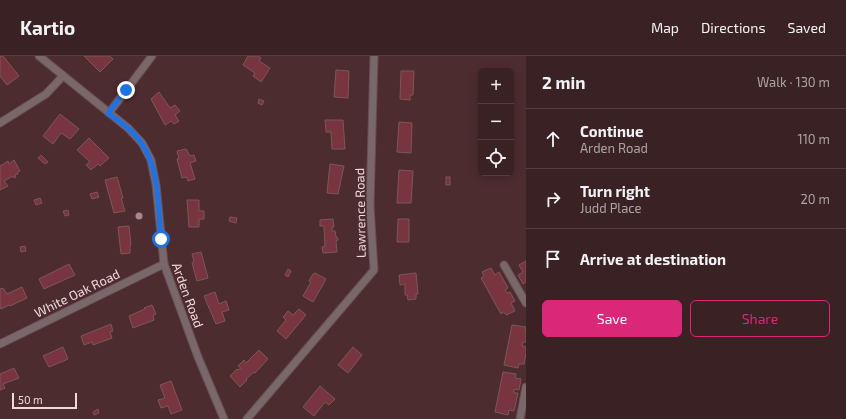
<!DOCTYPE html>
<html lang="en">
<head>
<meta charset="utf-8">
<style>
  :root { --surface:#3a2124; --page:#41292c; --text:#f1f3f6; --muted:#aba3a6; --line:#543e41; --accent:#db2777 }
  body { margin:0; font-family:"Exo 2",sans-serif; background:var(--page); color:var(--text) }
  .controls { position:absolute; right:12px; top:12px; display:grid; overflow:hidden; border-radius:6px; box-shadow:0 2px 10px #0003 }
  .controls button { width:36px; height:36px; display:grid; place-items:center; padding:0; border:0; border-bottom:1px solid var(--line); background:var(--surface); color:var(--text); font:20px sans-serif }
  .scale { position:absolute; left:12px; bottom:10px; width:65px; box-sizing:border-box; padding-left:4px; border:2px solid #efd9db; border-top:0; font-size:11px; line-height:14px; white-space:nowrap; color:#efd9db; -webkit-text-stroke:3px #4d2c30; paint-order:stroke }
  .stop { position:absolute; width:12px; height:12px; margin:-9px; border:3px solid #1a73e8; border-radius:50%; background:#fff }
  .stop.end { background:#1a73e8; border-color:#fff; box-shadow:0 1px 4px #0008 }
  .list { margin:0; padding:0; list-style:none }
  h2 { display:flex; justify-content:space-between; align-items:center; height:52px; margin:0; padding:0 16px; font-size:17px }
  h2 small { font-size:13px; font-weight:400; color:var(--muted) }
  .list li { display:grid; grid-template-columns:26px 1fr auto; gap:12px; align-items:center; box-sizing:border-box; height:60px; padding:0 16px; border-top:1px solid var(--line) }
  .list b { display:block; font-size:15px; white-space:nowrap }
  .list p { margin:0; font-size:13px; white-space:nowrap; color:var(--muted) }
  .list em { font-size:13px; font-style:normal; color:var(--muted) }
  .actions { display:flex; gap:8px; padding:12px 16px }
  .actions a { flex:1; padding:9px 0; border:1px solid var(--accent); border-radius:6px; text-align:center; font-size:14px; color:var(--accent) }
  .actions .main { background:var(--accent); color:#fff }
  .icon { flex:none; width:22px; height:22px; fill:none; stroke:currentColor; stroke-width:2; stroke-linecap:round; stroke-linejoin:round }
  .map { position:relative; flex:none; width:526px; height:363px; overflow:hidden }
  header { display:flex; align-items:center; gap:24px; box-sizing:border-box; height:56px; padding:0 20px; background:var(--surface); border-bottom:1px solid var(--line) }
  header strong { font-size:19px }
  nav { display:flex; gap:22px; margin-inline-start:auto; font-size:14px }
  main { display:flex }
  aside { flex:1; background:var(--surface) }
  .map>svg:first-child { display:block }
  .building { fill:#78343f; stroke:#7b575a }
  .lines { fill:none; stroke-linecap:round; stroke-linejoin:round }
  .minor-casing { stroke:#6a4b4f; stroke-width:9 }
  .minor { stroke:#796869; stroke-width:7 }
  .tree { fill:#ac8589 }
  .route { stroke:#1a73e8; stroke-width:5 }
  .labels { text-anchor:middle; stroke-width:3.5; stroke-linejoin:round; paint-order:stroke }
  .street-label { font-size:13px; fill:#efd9db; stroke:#4d2c30 }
</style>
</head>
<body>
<header>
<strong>Kartio</strong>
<nav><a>Map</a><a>Directions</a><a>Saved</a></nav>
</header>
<main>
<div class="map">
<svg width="526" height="363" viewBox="0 0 526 363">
  <rect width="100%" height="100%" fill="#4d2c30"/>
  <g class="building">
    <path d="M0 0H3L19 20 7 29 0 20Z"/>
    <path d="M84 0H109L113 3 100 16Z"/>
    <path d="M248 0H258L261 2 259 5 270 12 261 26 253 20 255 17 243 9Z"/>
    <path d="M336 14 349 15 348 42 334 41Z"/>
    <path d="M401 15H414L413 39H410V44L400 43Z"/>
    <path d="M159 36 170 52 175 49 180 55 175 59 179 65 174 68 171 65 165 69 151 43Z"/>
    <path d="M259 43 264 45 262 49 258 47Z"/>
    <path d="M60 58 79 73 70 83 61 77 53 88 43 80Z"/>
    <path d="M325 64H343L345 93H332L331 76H326Z"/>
    <path d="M399 66 412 67 411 97 397 96Z"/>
    <path d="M89 82 109 102 100 110 98 108 91 114 86 109 90 106 77 94Z"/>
    <path d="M186 93 190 100 194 99 196 105 190 107 195 123 188 125 187 121 182 122 177 103H179L177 95Z"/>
    <path d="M41 99 48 106 45 108 38 102Z"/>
    <path d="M14 104 20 115 17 117 18 118 15 119 16 121 14 122 13 120 4 125 8 130 0 134V110L8 105 9 108Z"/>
    <path d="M330 108 344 110 338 138 327 137Z"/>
    <path d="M399 114 413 115 411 147H397Z"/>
    <path d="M117 121 123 142H121L125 155 114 157 105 124Z"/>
    <rect x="446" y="121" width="4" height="8"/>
    <path d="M97 136 99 141 92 143 90 138Z"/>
    <path d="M40 142 42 147 36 149 34 144Z"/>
    <path d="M187 144H199V155H204V163H199V171H189Z"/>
    <path d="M68 154 69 159 65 160 63 155Z"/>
    <path d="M230 161 237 162 236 167 229 165Z"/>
    <path d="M333 163 334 171H332V175H335L336 181H337L338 184 336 185 337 196 323 197 322 191 325 190 324 170H320V164Z"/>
    <path d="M398 163H409V186H397Z"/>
    <path d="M129 170 131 189H130V197L121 198 118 171Z"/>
    <path d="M25 190 26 195 21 196 20 191Z"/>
    <path d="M201 196 208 222 197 225 192 207 194 206 192 198Z"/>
    <path d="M526 205V226L523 228 518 219 523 216 519 209Z"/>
    <path d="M69 208 75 219 44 233 39 223Z"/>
    <path d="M491 212 495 219 499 216 508 232 505 234 507 237 510 236 515 245 511 247 515 255 506 259 504 256 501 258 481 222 484 220 482 216Z"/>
    <path d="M288 213 291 215 288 221 285 219Z"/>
    <path d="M315 217 326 223 313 246 303 240 311 226 309 225 313 218Z"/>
    <path d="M416 217 418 238H416V243L408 244 407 239H405V228L400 229 399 219Z"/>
    <path d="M22 231 27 242 10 250 9 249 1 253 0 250V233L3 232 7 238Z"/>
    <path d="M215 236 219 248 226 245 229 254 222 256 225 265 216 268 204 240Z"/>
    <path d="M152 249 156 258 153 259 154 264 133 272 129 260 145 253 144 252Z"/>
    <path d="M299 253 306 259 286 283 277 275 286 264 283 261 288 255 293 259Z"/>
    <path d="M111 268 113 275 110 276 112 282 93 289 92 286 84 289 81 280Z"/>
    <path d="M512 269 526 271 525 276H526V286H523L522 290 526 291V297L524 308H519L518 312 504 309Z"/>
    <path d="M63 291 68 303 49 311 43 300Z"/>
    <path d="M353 291 362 299 348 317 338 309Z"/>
    <path d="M259 294 268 303 255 317 254 316 246 323 247 324 240 331 230 320 237 313 238 314 241 312 238 310 244 304 246 307Z"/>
    <path d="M14 312 19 322 3 328 5 332 0 334V318Z"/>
    <path d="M503 316 516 318 515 322 521 323 519 334 514 333V337H518L514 355 509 354 508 359 495 356Z"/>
    <path d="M171 325 182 354 171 358 168 350 161 352 158 344 165 342 160 329Z"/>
    <path d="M320 330 335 343 329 349 325 346 314 360 303 351Z"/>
    <path d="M98 353 99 357 94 359 93 356Z"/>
  </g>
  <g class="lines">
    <defs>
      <g id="minor">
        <path d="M39 0 128 72 142 87 151 104 156 129 164 208 198 301 224 363"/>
        <path d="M109 57 152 0"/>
        <path d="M0 67 46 38 63 20"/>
        <path d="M504 209 526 247"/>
        <path d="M0 288 164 208"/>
        <path d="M247 363 374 214 370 150 374 0"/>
        <path d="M520 363 526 331"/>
      </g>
    </defs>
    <use href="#minor" class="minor-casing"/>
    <use href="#minor" class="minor"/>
  </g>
  <circle class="tree" cx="139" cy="160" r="3.5"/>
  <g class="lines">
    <path class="route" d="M126 34 108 57C120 66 134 75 142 88 160 115 158 152 161 183"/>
  </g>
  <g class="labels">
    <g class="street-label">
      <text transform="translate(360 157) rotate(-91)" y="5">Lawrence Road</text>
      <text transform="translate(77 237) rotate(-26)" y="5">White Oak Road</text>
      <text transform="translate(188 239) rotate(70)" y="5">Arden Road</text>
    </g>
  </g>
</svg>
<div class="controls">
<button>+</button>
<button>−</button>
<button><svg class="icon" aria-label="locate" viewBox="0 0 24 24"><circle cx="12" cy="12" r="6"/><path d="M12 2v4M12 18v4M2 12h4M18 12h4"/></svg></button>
</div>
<div class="scale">50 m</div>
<div class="stop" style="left:161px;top:183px"></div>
<div class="stop end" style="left:126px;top:34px"></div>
</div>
<aside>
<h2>2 min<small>Walk · 130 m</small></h2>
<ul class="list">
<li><svg class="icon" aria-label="ahead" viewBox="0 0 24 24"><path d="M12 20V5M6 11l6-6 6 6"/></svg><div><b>Continue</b><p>Arden Road</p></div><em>110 m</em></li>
<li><svg class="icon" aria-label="right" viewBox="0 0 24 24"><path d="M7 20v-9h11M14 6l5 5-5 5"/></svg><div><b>Turn right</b><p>Judd Place</p></div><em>20 m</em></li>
<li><svg class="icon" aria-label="arrive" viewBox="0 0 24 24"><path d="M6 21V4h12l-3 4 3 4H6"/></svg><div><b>Arrive at destination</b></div></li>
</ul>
<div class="actions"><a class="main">Save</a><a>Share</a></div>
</aside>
</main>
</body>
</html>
